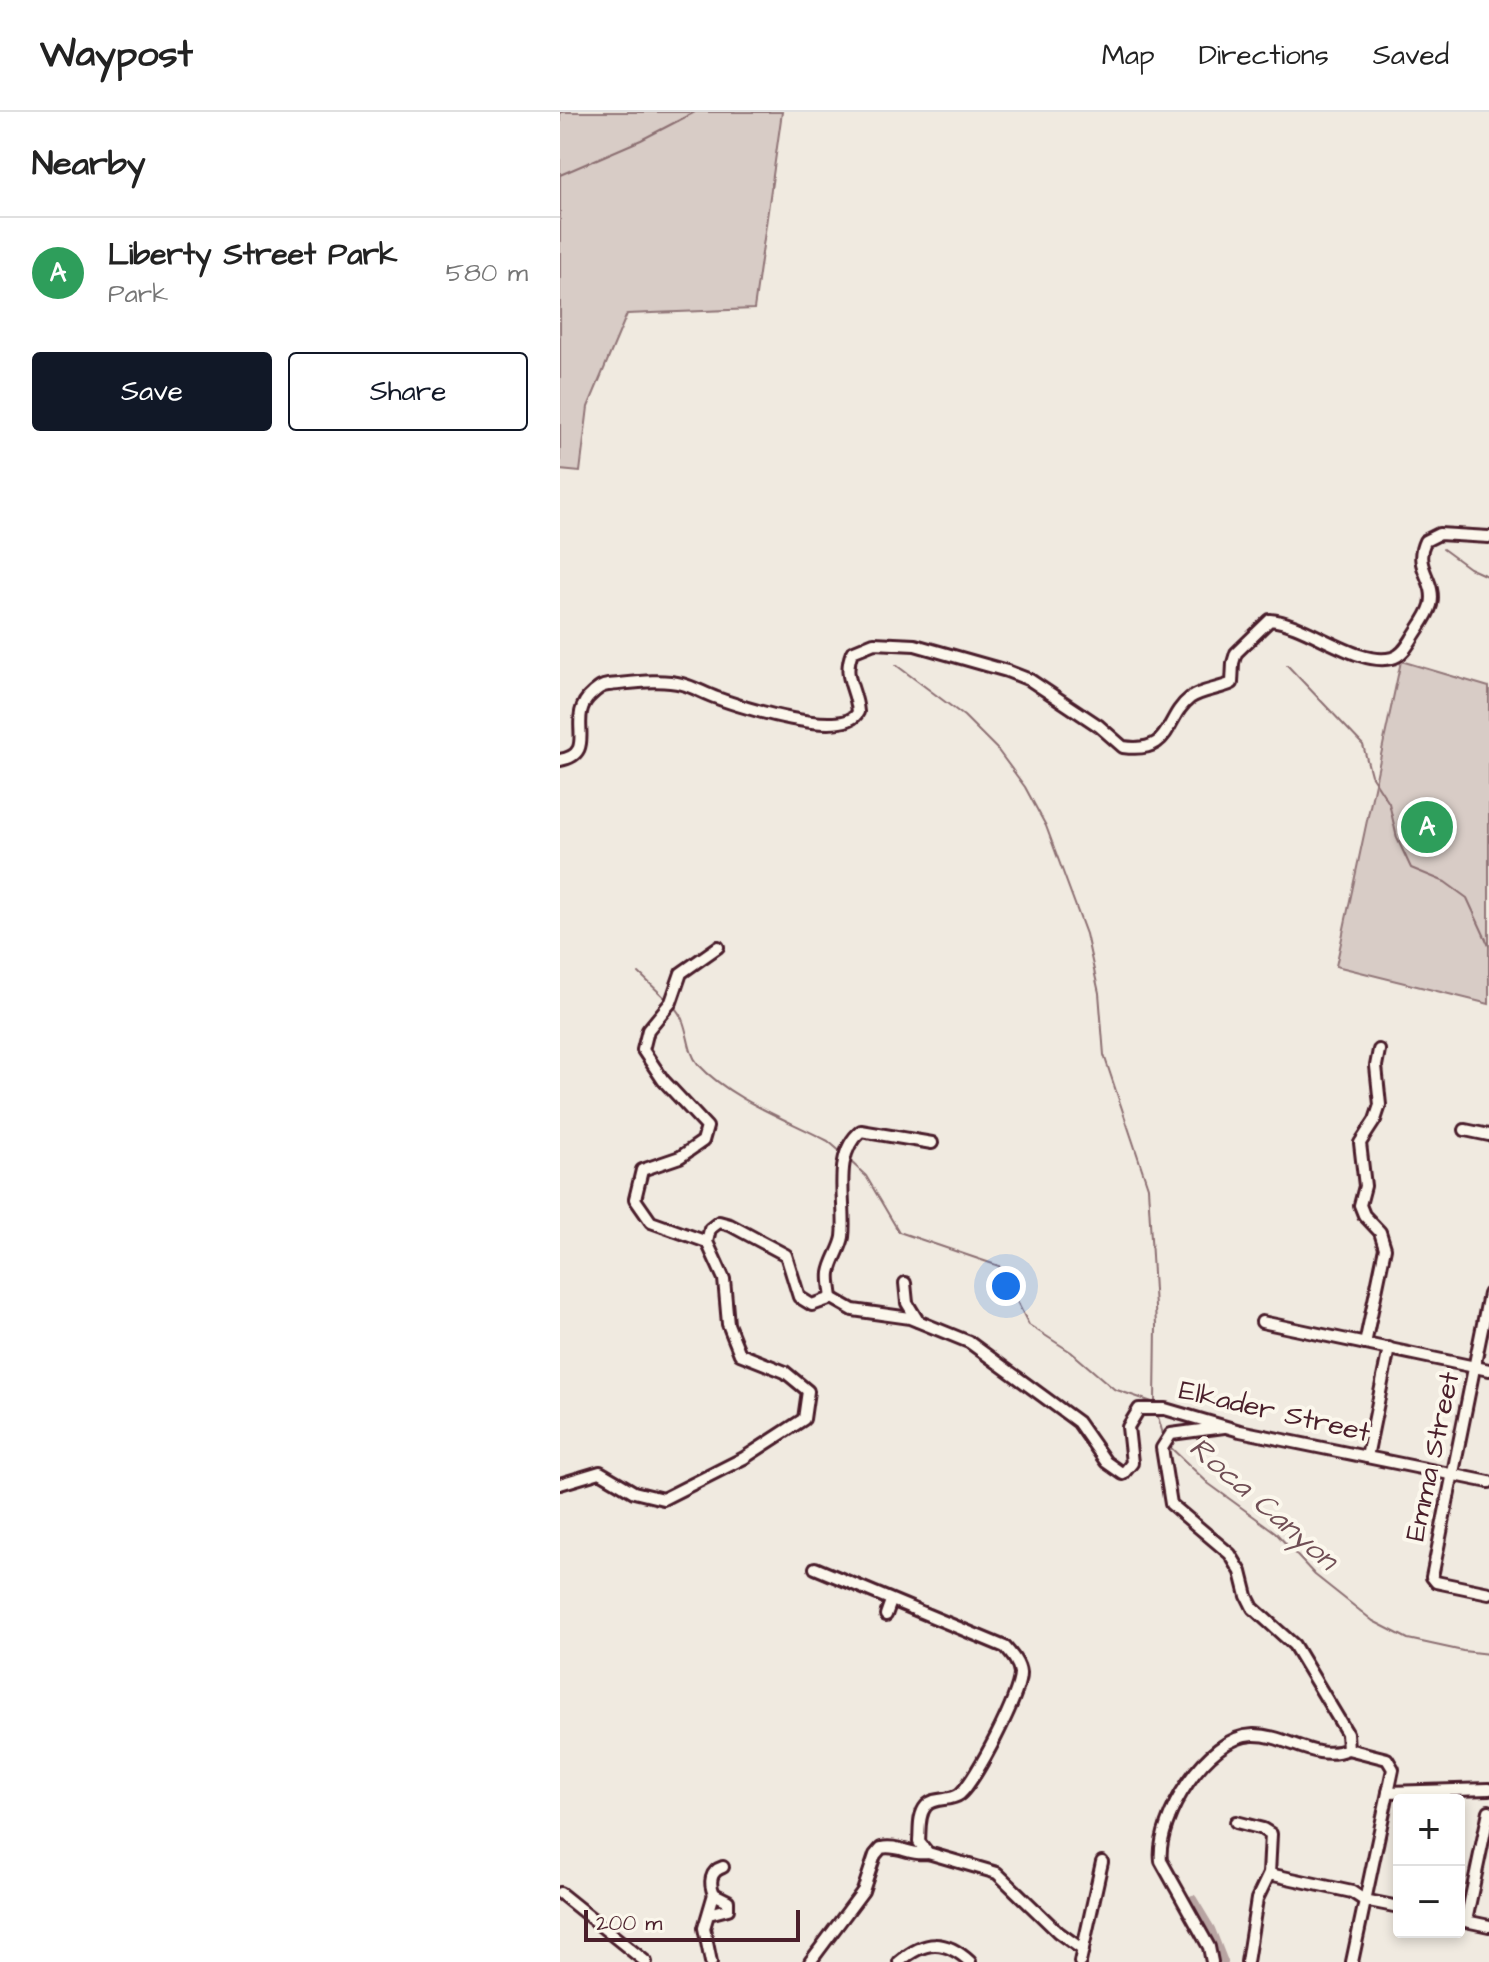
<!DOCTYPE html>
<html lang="en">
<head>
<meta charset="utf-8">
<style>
  :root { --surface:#fff; --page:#f2f2f2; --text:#222; --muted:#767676; --line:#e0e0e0; --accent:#111827 }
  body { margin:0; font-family:"Architects Daughter",sans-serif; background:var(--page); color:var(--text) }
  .controls { position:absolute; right:24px; bottom:24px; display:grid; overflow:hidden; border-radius:8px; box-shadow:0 4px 12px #0003 }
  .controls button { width:72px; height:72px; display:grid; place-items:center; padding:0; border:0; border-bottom:2px solid var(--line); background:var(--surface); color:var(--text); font:40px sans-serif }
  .scale { position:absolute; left:24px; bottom:20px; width:216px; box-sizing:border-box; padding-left:8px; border:4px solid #4a1f2b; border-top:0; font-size:22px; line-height:28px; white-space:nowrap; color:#4a1f2b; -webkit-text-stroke:6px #fbf7ec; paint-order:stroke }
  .you { position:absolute; left:446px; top:1174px; width:28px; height:28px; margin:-20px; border:6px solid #fff; border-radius:50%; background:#1a73e8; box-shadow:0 0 0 12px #1a73e833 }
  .badge { display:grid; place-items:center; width:52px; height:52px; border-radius:50%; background:var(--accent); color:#fff; font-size:26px; font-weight:700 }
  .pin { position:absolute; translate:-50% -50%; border:4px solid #fff; box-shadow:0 2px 8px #0006 }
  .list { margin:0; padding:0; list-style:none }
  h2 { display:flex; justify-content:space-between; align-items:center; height:104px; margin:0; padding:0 32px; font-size:34px }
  h2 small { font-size:26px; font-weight:400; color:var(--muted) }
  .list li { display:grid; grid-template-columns:52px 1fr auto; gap:24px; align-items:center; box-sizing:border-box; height:112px; padding:0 32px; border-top:2px solid var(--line) }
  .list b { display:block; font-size:30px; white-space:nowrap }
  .list p { margin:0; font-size:26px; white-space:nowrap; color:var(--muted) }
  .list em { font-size:26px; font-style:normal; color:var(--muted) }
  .actions { display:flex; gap:16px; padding:24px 32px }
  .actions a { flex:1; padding:18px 0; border:2px solid var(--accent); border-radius:8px; text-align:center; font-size:28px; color:var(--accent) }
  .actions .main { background:var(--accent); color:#fff }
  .map { position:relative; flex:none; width:929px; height:1850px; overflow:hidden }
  header { display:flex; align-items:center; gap:48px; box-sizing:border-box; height:112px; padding:0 40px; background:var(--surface); border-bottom:2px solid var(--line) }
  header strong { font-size:38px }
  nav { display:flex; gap:44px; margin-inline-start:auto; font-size:28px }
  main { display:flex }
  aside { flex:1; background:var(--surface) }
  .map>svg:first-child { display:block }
  .green { fill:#d8ccc6; stroke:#917678; stroke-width:2 }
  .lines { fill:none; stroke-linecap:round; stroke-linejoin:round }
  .stream { stroke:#8c6f72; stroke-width:2 }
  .canal { stroke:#b8a4a2; stroke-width:8 }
  .minor-casing { stroke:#4a1f2b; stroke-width:16 }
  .minor { stroke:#fbf7ec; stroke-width:10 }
  .labels { text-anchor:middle; stroke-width:8; stroke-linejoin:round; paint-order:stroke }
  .street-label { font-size:28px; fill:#4a1f2b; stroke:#fbf7ec }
  .water-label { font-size:30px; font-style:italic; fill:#704e55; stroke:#fbf7ec }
</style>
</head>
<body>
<header>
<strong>Waypost</strong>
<nav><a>Map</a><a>Directions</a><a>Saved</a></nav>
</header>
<main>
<aside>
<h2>Nearby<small></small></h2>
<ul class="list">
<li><span class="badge" style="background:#2e9e5b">A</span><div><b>Liberty Street Park</b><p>Park</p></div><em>580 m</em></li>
</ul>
<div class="actions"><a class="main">Save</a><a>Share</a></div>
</aside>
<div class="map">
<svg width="929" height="1850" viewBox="0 0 929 1850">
  <rect width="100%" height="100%" fill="#f0eae0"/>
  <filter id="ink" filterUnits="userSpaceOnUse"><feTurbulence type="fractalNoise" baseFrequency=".0125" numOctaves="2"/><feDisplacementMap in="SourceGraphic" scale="16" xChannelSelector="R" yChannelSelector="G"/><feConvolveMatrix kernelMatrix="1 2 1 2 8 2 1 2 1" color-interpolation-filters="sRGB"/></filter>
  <g filter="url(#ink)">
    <g class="green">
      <path d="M0 0H222L194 197 67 202 28 295 20 360 0 358Z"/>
      <path d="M841 549 929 575V892L776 854Z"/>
    </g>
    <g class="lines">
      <g class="stream">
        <path d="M0 63 81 28 135 0"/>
        <path d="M883 437 909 456 929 465"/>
        <path d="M336 553 404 604 437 637 465 675 486 714 526 822 539 881 544 943 588 1075 596 1213 595 1289"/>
        <path d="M727 553 803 633 811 663 829 691 837 726 851 756 885 770 907 786 929 834"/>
        <path d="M79 861 107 888"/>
        <path d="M114 895C130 911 125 937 138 952 170 987 226 1007 268 1029L282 1041"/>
        <path d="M289 1048 306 1064 339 1120 439 1154 469 1213 511 1240 554 1277 595 1291"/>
        <path d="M597 1301 604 1326"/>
        <path d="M609 1334 649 1372 715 1420 755 1463 813 1509 848 1527 903 1539 929 1542"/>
      </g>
      <path class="canal" d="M633 1787 651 1817 664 1850"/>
      <defs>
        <g id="minor">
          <path d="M0 648C40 641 4 605 32 582 38 577 40 574 48 573 71 571 100 566 122 572 134 575 145 582 157 586 181 595 285 628 298 600 296 575 282 566 292 540L314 531 355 533 447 559 470 568 539 614 563 635C614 642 603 607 630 586 641 578 660 577 672 571L673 551 676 541 710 508C747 511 797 555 832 546 842 544 848 533 853 525 859 515 868 504 871 493 877 468 852 456 865 429L879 422 929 425"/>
          <path d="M905 1018 929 1023"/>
          <path d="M147 1130 91 1110 75 1087 82 1058 120 1045 143 1029 147 1015 103 968 83 938 88 918 111 890 121 861 158 835"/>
          <path d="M345 1171 347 1191 358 1209"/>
          <path d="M929 1182 872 1465 876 1470 929 1481"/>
          <path d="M272 1186 293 1198 350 1206 409 1230 518 1310 546 1350 563 1362 572 1351 568 1315 579 1297H605L680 1319 929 1370"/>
          <path d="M272 1186C271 1178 269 1168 270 1161 272 1148 281 1137 283 1125 287 1092 271 1043 301 1019L372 1031"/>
          <path d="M702 1210 929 1258"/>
          <path d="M805 1232 825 1136 820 1120 804 1103 800 1093 805 1074 800 1031 815 1008 820 993 816 954 819 938"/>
          <path d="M807 1345 829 1236"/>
          <path d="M0 1372 40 1360 74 1380 103 1387 184 1346 244 1307 248 1279 225 1260 180 1242 168 1212 164 1167 147 1130 150 1117 159 1110 170 1113 226 1143 239 1185 252 1193 272 1186"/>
          <path d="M255 1456 445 1535C452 1543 459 1551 460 1561 461 1582 415 1669 400 1682 390 1690 375 1684 366 1694 358 1703 360 1719 359 1730L368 1741 437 1761 498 1820 523 1838"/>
          <path d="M326 1503 331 1489"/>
          <path d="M788 1637 827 1647 833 1657 792 1850"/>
          <path d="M828 1680 929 1677"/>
          <path d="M676 1710 703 1717 711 1722 709 1762"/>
          <path d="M709 1762 792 1780 804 1788 839 1795"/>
          <path d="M0 1781 86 1850"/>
          <path d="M154 1782C149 1771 150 1759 163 1755"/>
          <path d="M149 1802 168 1797V1789L154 1782 144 1816 151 1850"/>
          <path d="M901 1808 929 1814"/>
          <path d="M906 1809 929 1699"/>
          <path d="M250 1850 303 1779 315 1743 321 1736C338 1732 351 1744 368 1741"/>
          <path d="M339 1850C365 1828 385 1827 410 1850"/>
          <path d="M520 1850 542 1750"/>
          <path d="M652 1850 649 1835 601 1749C596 1707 647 1624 693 1623 727 1622 754 1651 788 1637L787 1621 734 1533 693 1496 687 1484 681 1460 670 1442 611 1392 602 1336 611 1322 664 1315"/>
          <path d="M687 1850 697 1787 709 1762"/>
        </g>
      </defs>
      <use href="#minor" class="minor-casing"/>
      <use href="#minor" class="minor"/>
    </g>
  </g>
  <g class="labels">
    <g class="street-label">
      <text transform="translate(715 1298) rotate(13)" y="10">Elkader Street</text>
      <text transform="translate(871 1344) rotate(-78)" y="10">Emma Street</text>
    </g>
    <g class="water-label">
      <text transform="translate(704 1391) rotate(41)" y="10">Roca Canyon</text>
    </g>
  </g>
</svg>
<div class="controls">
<button>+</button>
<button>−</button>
</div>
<div class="scale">200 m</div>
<div class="you"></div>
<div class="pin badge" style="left:867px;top:715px;background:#2e9e5b">A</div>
</div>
</main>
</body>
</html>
